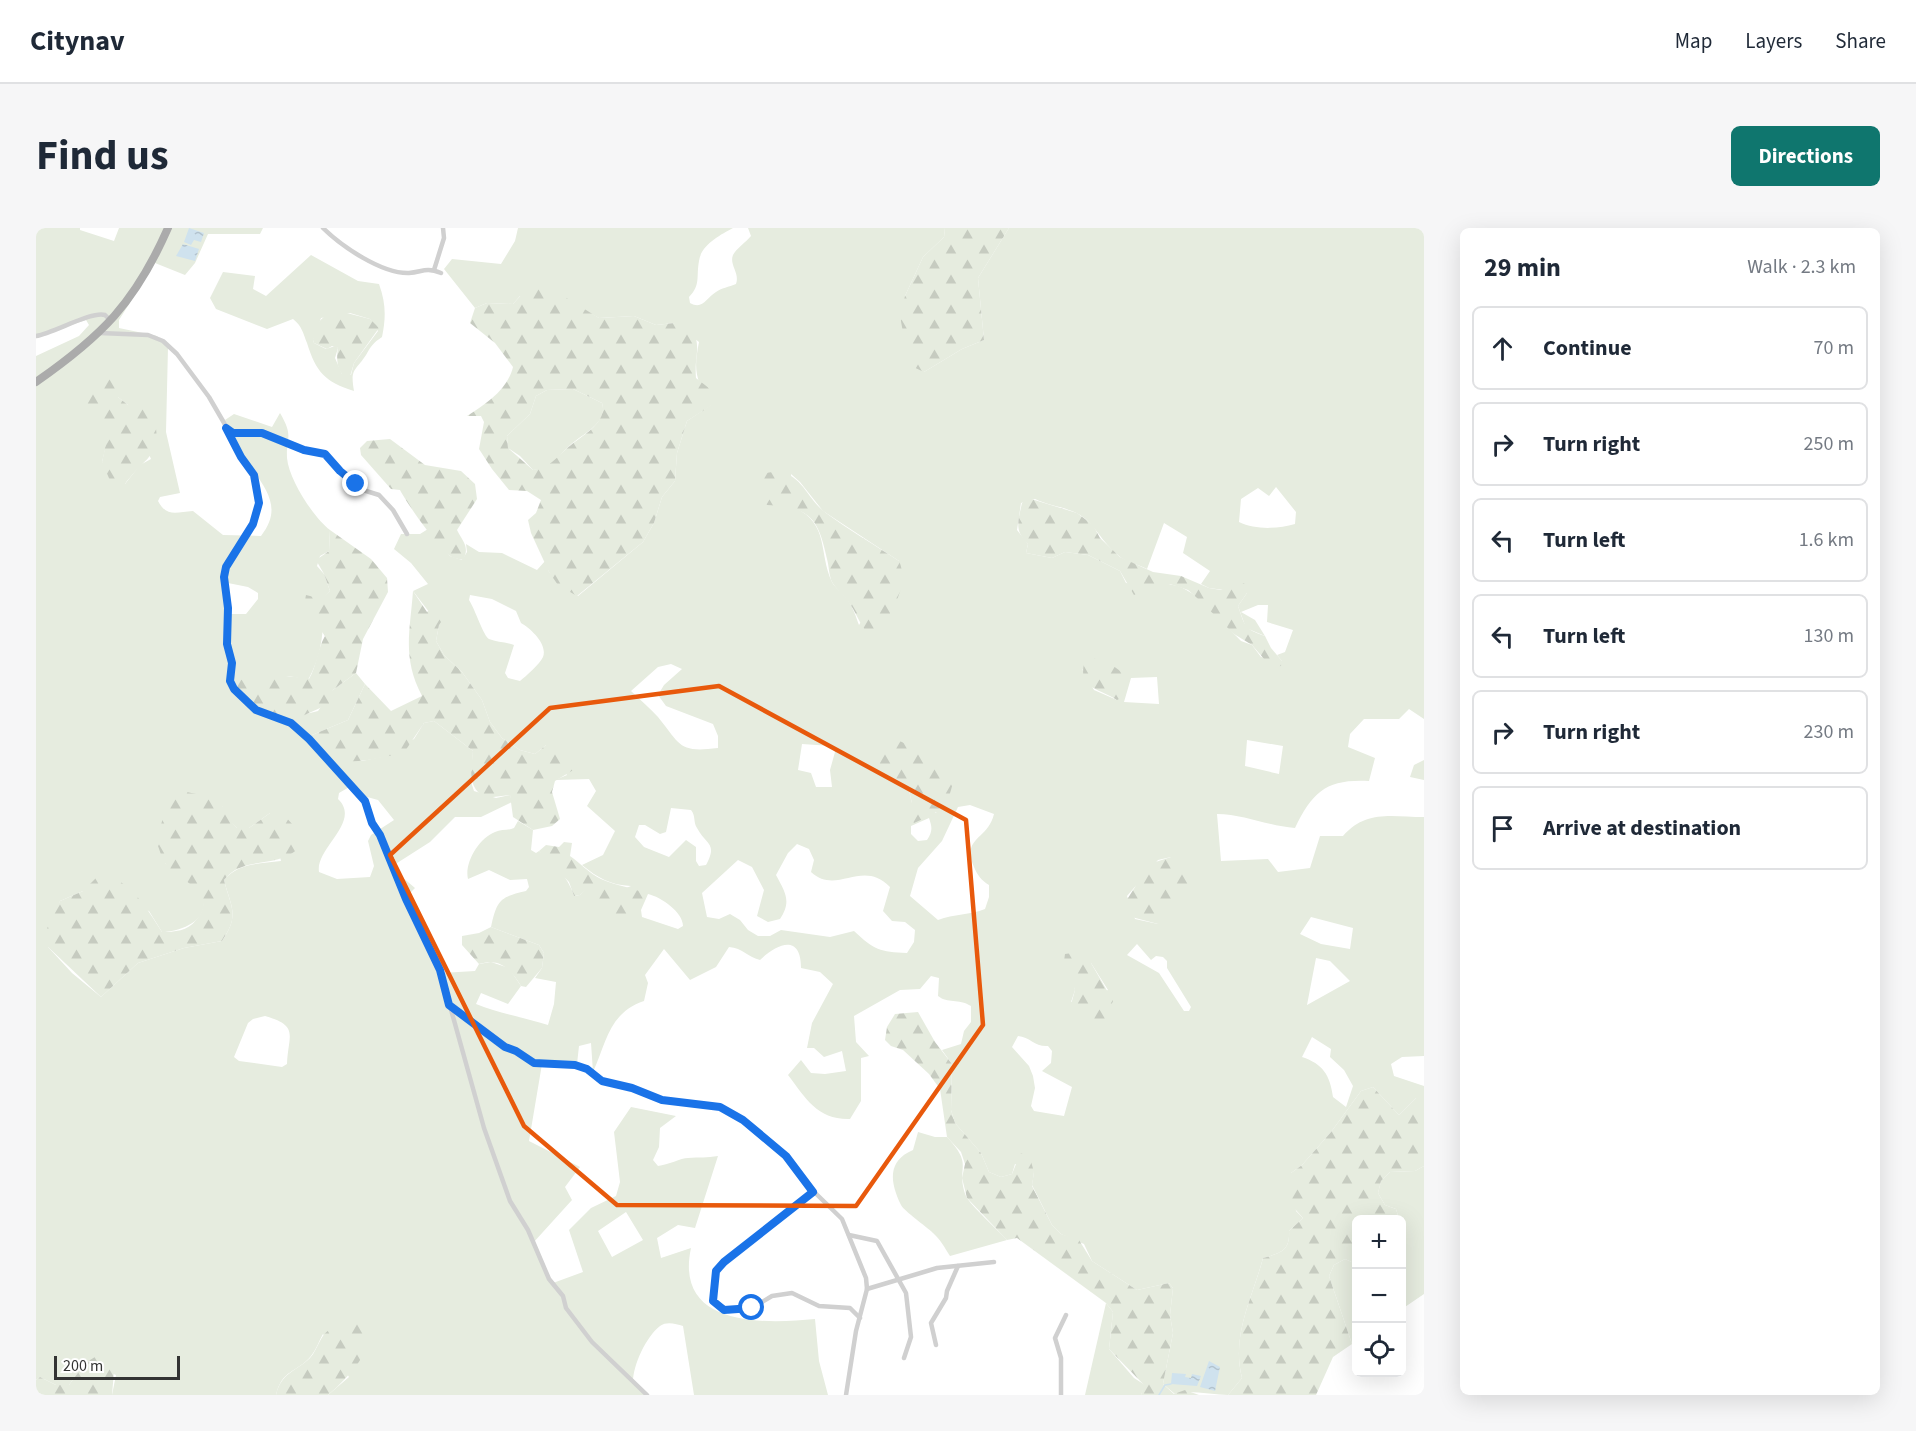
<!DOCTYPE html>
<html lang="en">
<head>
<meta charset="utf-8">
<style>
  :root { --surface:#fff; --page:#f6f6f7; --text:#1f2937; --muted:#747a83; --line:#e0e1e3; --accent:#0f766e }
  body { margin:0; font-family:"Source Sans 3",sans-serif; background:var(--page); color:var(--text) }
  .controls { position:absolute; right:18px; bottom:18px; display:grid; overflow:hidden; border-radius:9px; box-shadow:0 6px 24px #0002 }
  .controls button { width:54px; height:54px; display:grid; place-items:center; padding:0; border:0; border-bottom:2px solid var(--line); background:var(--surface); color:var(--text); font:30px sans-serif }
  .scale { position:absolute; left:18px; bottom:15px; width:126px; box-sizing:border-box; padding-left:6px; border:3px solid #333; border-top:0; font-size:16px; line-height:21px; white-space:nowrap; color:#333; -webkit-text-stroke:4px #fff; paint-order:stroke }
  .stop { position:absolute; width:18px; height:18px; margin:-14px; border:4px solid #1a73e8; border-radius:50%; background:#fff }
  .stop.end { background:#1a73e8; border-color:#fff; box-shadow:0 2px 6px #0008 }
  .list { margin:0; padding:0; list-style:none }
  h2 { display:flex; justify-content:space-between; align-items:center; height:78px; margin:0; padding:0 24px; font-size:26px }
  h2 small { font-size:20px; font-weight:400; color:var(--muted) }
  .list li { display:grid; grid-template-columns:39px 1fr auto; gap:18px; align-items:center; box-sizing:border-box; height:84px; margin:0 12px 12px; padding:0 12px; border:2px solid var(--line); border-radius:9px }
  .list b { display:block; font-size:22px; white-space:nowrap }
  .list em { font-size:20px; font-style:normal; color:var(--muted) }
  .icon { flex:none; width:33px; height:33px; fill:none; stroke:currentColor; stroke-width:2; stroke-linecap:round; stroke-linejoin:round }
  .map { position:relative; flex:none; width:1388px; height:1167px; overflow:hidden; border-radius:9px }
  header { display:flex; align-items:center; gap:36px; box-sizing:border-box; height:84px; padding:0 30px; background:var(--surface); border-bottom:2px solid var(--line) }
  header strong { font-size:28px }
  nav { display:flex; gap:33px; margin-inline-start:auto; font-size:21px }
  .intro { display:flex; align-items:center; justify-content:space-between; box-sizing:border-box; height:144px; padding:0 36px }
  h1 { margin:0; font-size:42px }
  .button { padding:15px 27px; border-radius:9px; background:var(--accent); color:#fff; font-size:21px; font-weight:700 }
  main { display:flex; gap:36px; padding:0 36px }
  aside { flex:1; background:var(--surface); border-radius:9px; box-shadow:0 6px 24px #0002 }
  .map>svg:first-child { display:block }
  .grass { fill:#e6ecdf; fill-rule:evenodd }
  .forest { fill:url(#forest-firs); fill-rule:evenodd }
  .water { fill:url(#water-ripples) }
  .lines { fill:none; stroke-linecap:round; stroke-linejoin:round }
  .stream { stroke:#cfe2ee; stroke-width:1.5 }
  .street { stroke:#d0d0d0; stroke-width:4.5 }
  .primary { stroke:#ababab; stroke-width:8 }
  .route { stroke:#1a73e8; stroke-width:8 }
  .marked { fill:none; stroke:#e8590c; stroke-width:4.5; stroke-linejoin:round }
</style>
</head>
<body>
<header>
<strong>Citynav</strong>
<nav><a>Map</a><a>Layers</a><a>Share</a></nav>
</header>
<div class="intro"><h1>Find us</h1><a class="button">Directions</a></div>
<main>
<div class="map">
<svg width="1388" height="1167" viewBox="0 0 1388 1167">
  <defs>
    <pattern id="forest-firs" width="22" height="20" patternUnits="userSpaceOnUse" patternTransform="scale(1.5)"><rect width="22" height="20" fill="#e6ecdf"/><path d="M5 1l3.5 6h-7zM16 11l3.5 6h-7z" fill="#c6cbc0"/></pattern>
    <pattern id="water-ripples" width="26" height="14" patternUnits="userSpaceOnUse" patternTransform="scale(1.5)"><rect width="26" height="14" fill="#cfe2ee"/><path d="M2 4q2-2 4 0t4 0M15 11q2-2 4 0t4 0" fill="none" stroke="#b2c2cd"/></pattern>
  </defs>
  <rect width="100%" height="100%" fill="#fff"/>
  <g class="grass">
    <path d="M0 0H44V2L78 13 83 0H227L224 6H172L159 35 149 47 119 35 83 92V100L121 108 132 119 130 204 144 265 124 269 122 273C131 290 141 284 157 283L187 307 225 308C247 280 230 262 214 237 204 223 197 207 189 192L198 186 236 199 244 185C258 209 250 208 251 230 253 252 278 290 294 302L293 323 284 328 281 338 288 346 294 363 287 371C288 400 287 425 272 452L253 448 237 449 218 477 253 494 266 487 282 483 297 462 320 445 329 456 312 492 276 507 275 518 326 533 345 529 378 511 388 495 398 493 437 523 435 554 438 563 460 570 474 567 476 574 445 589H419L394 614 358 637 359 643 379 660 371 668 406 745 439 743 443 736 455 734 473 740 485 758 472 776 445 765 440 776C464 786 487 789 512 797L518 776 520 754 499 750 506 740 508 725 503 717 455 699C461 672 464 669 490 663L493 659 491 651 474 652 453 642 432 651C428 635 443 610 459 604 465 601 472 603 478 600L482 593 497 602 495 622 500 625 503 623C519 635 532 649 538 668L544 667 551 660 557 661V673L595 658C574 657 562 650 546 637L567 627 579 603 551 578 560 563 553 551 519 552 531 547 510 517 499 526 484 522 466 510 454 494 446 472 426 444 408 427 400 413 403 397 377 363 392 356 375 335 358 321 365 306H384L392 301 414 328 426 332 431 324 430 316 443 324 466 325 501 342 510 332 513 344 542 368 607 314 618 295 626 269 639 253 641 225 651 193 675 177C660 151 657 144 663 114L638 95 620 97 598 88 563 90 539 77 484 68 477 76 451 75 439 80 408 41 416 31 465 36 479 13 482 0H697C684 7 665 17 663 33 660 49 665 57 653 69L654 75C667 82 670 70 680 64 685 60 693 59 700 56 704 45 693 37 697 27 700 21 710 14 715 8L712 0H909L908 9 887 29 869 68 888 144 926 121 948 112 942 50 973 0H1388V491L1373 481 1363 491H1328L1314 506 1312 519 1339 530 1333 553C1291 551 1277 563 1259 600 1232 598 1207 586 1181 586L1185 633 1232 631 1242 644 1274 640 1284 608H1307C1330 581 1357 589 1388 589V828L1366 829 1355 836 1358 848 1388 858V869L1380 870 1363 887 1337 859 1325 863 1295 904 1266 937 1255 945 1260 983 1267 990 1253 1003C1254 1023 1245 1025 1227 1030 1216 1071 1195 1107 1206 1150L1192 1167C1178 1167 1149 1161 1139 1166L1127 1156 1137 1105 1134 1087 1137 1060 1133 1055 1101 1062 1056 1033 1048 1016 1025 1006 1016 997 996 957 998 944 979 936 976 946 965 949 953 944 945 925 919 895 915 882 916 836 906 822 925 816 928 803 935 794V778C922 770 912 776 902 768L903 750 895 748 884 761 864 762 818 788 820 814 833 828 825 830V873L814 891C782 892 770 871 752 847L765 832 775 845 789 846 810 843 806 823 788 829 778 820H771L776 795 797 756 784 744 765 740C765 706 742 715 724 732 711 729 707 720 693 719L680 739 654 752 628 721 609 747 612 755 608 773C573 785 571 813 557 844L555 815 543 818 541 836H506L493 913 544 939 529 959 536 972 497 1015 517 1055 547 1044 533 1002 555 980 580 968 584 954 578 904 595 879 640 888 624 900 623 919 617 932 622 938C632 937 645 930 652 930 663 929 671 930 682 928L659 1000 642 997 621 1010 625 1030 655 1020C638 1099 727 1096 779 1091L783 1133 792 1167H658L647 1098C640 1096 631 1093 624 1098 610 1109 597 1137 597 1154L611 1167H292L313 1149 287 1106C283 1113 280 1122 275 1128 261 1145 246 1141 240 1167H76L80 1147 49 1135 33 1157H20L4 1149 0 1152V128L43 108 53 97 50 92 0 109ZM82 169 92 177 115 231 104 237 89 256 66 234 75 197 65 188ZM755 246 764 254 787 283 863 333 823 397C820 389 817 379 811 371 807 365 799 360 796 354 782 324 794 295 757 279ZM1240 259 1260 284 1259 296C1241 301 1220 302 1203 294L1205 271 1222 260 1233 268ZM999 271C1013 278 1031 279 1044 287 1060 297 1066 315 1082 327 1089 334 1102 336 1111 341L1128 295 1151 309 1147 325 1174 343 1165 356 1173 360 1211 365 1202 378 1210 400 1229 408 1219 392 1205 384 1222 377H1232L1231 394 1257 402 1249 424 1241 427 1246 433 1225 429 1216 417 1205 413C1188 396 1161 361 1137 357 1123 354 1106 358 1090 355L1084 343 1052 327 1029 324 1016 330 990 325 992 316 981 302 985 275ZM192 355 212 359 222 365V371L210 386H191ZM434 367 456 371 480 383 485 395C494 400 512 416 507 429 504 436 490 448 484 453L472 450 469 445 478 417C470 414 460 414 453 411 448 409 439 381 433 372ZM635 436 646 441 628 457 622 467 630 478 677 496 682 508V520C642 525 645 517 622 489 614 480 604 472 595 463L622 439ZM1046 441 1081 472 1058 462ZM1121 449 1123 476 1088 474 1095 450ZM1211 512 1247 518 1243 546 1209 538ZM766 516 795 518 799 524 794 542 796 559H780L775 545 762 542ZM315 558 324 567 342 572 358 592 335 607 332 613 338 638 334 649 301 651 283 644C279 620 326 594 302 571L303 565ZM873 563 901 585 876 575ZM934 577 958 586C952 612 925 609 938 639 942 648 945 652 953 657V669L949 681C934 687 918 686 902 692L874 668 882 640 906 613 922 579ZM186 578 191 590 201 600H213L234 585 245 633C223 636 202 635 188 652 195 679 204 687 186 713L148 720 102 735 65 769 36 745 12 719 24 673 47 663 113 683 126 704C145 704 177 691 165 666 158 653 141 644 129 635ZM635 580 655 582C660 588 657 594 661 600 670 617 682 615 670 637L663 638 660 633V619L650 612 633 629 608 619 599 609 603 597H609L624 606 630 604ZM893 590C896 599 897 603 891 612L882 613 875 606V598ZM761 616 773 621 778 632 775 644C801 668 826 630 854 659L847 683 856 693 869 694 879 702 878 714 871 725C844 724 838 722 818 703L794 709 745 702 734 708H722L712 702 704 692 694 686 683 691 671 689 666 665 702 632 716 639 728 662 721 688 732 694 744 691C756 673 749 664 740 647L752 625ZM1135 629 1122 696 1099 691 1091 668 1122 632ZM612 666C625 669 647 684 647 698L642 701 606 689 605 682ZM1275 689 1317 700 1314 721 1285 716 1264 706ZM1101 716 1115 732 1120 728 1127 729 1131 733V740L1155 779 1153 783H1148L1123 745 1091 727ZM1280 730 1294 733 1314 753 1271 777ZM1055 735 1072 762 1035 774 1039 762 1036 749ZM229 788C264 798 252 807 251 836L246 839 203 833 198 829 212 795 217 791ZM982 808C994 809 999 819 1012 818L1016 823 1015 835 1006 843 1036 859 1028 888 998 883 995 878 999 860 997 848 993 838 976 819ZM1276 809 1295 821 1294 829 1308 842 1317 858 1310 879 1297 869C1294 847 1287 836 1266 829ZM590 984 607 1012 576 1029 562 1003Z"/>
    <path d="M275 27 322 53 343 56C350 75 350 90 346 109 337 115 335 118 330 127 319 144 314 140 318 163 289 154 280 144 271 115 267 105 266 98 257 91L231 101 180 81 174 70 187 44 219 48 217 61 230 68ZM314 85 334 91 342 103 318 135 315 147 306 146 299 130 302 120 299 118 290 121 278 115 277 112 285 90Z"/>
    <path d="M537 161 566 175C573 196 543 207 531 220 524 226 520 235 511 239 507 241 502 241 497 242L484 228 472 220 471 208 494 186 500 168 511 162Z"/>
    <path d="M1388 532V552L1374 549 1378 537Z"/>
    <path d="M882 904 899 909H911C939 939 919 938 930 968 933 976 963 1003 971 1012L914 1028C909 1020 904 1011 897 1005 890 998 869 984 865 977 854 954 851 933 877 922Z"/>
    <path d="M1388 938V1066L1366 1081V992L1363 991 1360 981 1349 977 1342 965 1345 953 1354 944 1379 943Z"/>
    <path d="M1309 1031 1320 1036V1113L1316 1116 1293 1048 1298 1037Z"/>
    <path d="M1070 1075 1077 1084 1073 1121 1098 1150 1109 1157 1105 1167H1049Z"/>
  </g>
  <g class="forest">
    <path d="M909 0H973L942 50 948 112 926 121 888 144 873 137 864 88 869 68 887 29 908 9Z"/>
    <path d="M496 55 516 61 563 90 598 88 620 97 638 95 656 99C666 121 658 127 660 150L674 161 676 177 651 193 641 225 639 253 626 269 618 295 607 314 541 368 522 357 513 344 495 305 492 292 500 285 505 272 491 263 473 262 456 241 443 221 448 194 445 188H431C450 176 472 161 477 139L459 115 434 95 439 80 451 75 477 76ZM537 161 566 175C572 194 547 207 535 217 521 228 516 239 497 242L472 220 471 208 494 186 500 168 511 162Z"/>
    <path d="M307 84 334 91 343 100 318 135 313 152C301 145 300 132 302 120L296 118 291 121 278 115 277 112C279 92 288 85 307 84Z"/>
    <path d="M71 149 81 156 82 169 92 177 116 182C129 229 113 224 89 256L76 257 66 234 74 197C57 180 35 181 52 151Z"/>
    <path d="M354 211 389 237 425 243 439 256 441 271 421 302C427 314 434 319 427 332 423 331 416 330 413 327 401 318 372 277 364 262L355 261 325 227 324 220 331 213Z"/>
    <path d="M743 243C768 249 771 271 790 285 813 302 839 317 863 333 874 358 856 380 845 403L833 407C823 396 820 383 811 372 807 366 800 361 796 354 793 348 793 338 791 331 782 289 774 280 731 277L723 268V255L730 245Z"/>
    <path d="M992 270 1041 285 1057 297 1064 310 1084 329 1117 344 1145 348 1173 360 1185 362 1203 353 1209 356 1211 365 1202 378C1209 398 1208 401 1229 408L1235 420 1246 433 1245 438 1235 439 1216 417 1198 406 1160 369 1152 362 1134 356 1122 363 1108 358 1104 364 1098 367 1084 343 1052 327 1029 324 1016 330 990 325 992 316C978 303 982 293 986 275Z"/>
    <path d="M294 302 335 331 351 350 352 364 327 411 320 445 297 462 293 476 253 494 201 468 195 457C214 443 250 447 273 451 281 437 281 422 289 408 280 396 266 382 270 367L286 371 294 363 288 346 280 332 293 323Z"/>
    <path d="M377 363 391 384 396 379H402L409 388 403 397 400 413 408 427 426 444 446 472 454 494 466 510 484 522 499 526 510 517 523 513 535 527 539 541 519 553 516 564 524 591 516 598 497 602 477 589 474 567 449 570C431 558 435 543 437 523L398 493 388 495 367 526C327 531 311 543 275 518L276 507 312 492 329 456 355 483 386 468C366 430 374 404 377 363Z"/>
    <path d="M1050 429C1065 431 1084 439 1093 452L1087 469 1081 472C1061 459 1039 461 1050 429Z"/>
    <path d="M850 507 868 515 917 553C913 579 900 585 878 595L870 586 876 575 873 563 851 552 842 543Z"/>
    <path d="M151 564C162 567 180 568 187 579 192 587 194 593 201 600H213L234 585 248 587 265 606V618C241 643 208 626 188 652 195 680 204 687 186 713L148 720 102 735 65 769 12 719 8 707 24 673 47 663 63 647C94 649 111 681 126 704 138 704 152 703 160 692 184 664 141 652 129 635 125 629 123 619 120 613L131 577 138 567Z"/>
    <path d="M528 614 536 615 534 628C544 635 554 646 565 651 580 658 596 659 611 666 605 689 583 690 563 686L557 673V661H551L544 667 538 668 533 654 503 623 510 617 523 619Z"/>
    <path d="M1135 629 1143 631C1164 663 1149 677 1122 696L1088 687 1085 681 1099 659 1107 638Z"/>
    <path d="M455 699 503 717 508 725 506 740 490 759 485 758C474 741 465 730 443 736L426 717V708L443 705Z"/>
    <path d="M1036 725 1055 735 1077 773 1068 795 1050 798 1034 780 1039 762 1028 733 1029 726Z"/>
    <path d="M882 784 899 814 916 836 915 882 919 895 945 925 953 944 965 949 976 946 984 926 992 923 998 944 996 958 1016 997 1025 1006 1043 1012 1056 1033 1101 1062 1133 1055 1137 1060 1134 1087 1137 1105 1127 1156 1138 1166 1149 1162 1163 1167H1105L1108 1157 1073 1121 1077 1084 1070 1075 981 1010 971 1012 931 970 926 950 929 936 925 924 911 909 904 861 893 846 867 822 855 818 849 812 851 799 859 786Z"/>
    <path d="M1337 859 1363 887 1381 869H1388V938L1379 943 1354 944 1345 953 1342 965 1349 977 1360 981 1363 991 1320 992V1036L1309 1031 1298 1037 1293 1048 1316 1116 1297 1129 1280 1167H1192L1206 1150C1195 1106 1216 1072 1227 1030 1245 1025 1254 1023 1253 1003L1267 990 1251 972 1250 959 1255 945 1266 937 1295 904 1325 863Z"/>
    <path d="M333 1091 344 1096C331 1125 316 1147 292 1167H240C245 1145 259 1144 274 1130 283 1120 283 1107 296 1100 306 1094 321 1093 333 1091Z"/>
    <path d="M64 1126 79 1131 76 1167H0V1152L4 1149 20 1157H33L49 1135Z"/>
  </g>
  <g class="water">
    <path d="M153 0 168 5 165 14 158 12 155 17 148 14Z"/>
    <path d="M147 16 163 21 159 33 140 28Z"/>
    <path d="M1173 1133 1184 1139 1179 1163 1164 1159Z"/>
    <path d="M1136 1145 1150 1146 1149 1149 1155 1150 1156 1146 1165 1148 1161 1158 1135 1156Z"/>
  </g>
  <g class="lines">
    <path class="stream" d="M1123 1167 1129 1157 1135 1156"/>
    <g class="street">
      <path d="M287 0C305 18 346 46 373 45 387 44 389 39 405 45"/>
      <path d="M398 42 408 10 407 0"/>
      <path d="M64 105 112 107 127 113 141 126 173 169 191 200 197 205H226L268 222 289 226 304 243 327 262 343 267 357 282 371 306"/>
      <path d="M0 108C18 105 55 83 69 87L75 93"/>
      <path d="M191 200 205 229 218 247 223 275 217 296 190 339 188 349 192 380 191 416 196 435 194 453 198 461 220 482 245 490 273 511 329 573 336 595 344 607 370 671 404 742 448 900 474 973 492 1002 513 1051 527 1068 530 1080 556 1114 611 1167"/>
      <path d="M415 778 469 819 480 823 498 835 539 837 551 841 566 853 596 860 626 872 684 879 707 892 750 928 768 954 806 991 830 1050 831 1061 820 1103 810 1167"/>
      <path d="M777 964 688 1034 680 1043 677 1073 693 1083 716 1080 736 1068 756 1065 783 1078 814 1080 824 1090"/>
      <path d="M813 1007 841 1013 870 1065 875 1109 868 1130"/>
      <path d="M831 1061 901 1040 958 1034"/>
      <path d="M900 1117 895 1095 910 1070 911 1063 922 1038"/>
      <path d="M1025 1167V1130L1019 1110 1030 1087"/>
    </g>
    <path class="primary" d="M0 154C66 108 99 75 132 0"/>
  </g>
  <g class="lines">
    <path class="route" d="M320 256 304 243 289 226 268 222 226 205H197L190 200 205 229 218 247 223 275 217 296 190 339 188 349 192 380 191 416 196 435 194 453 198 461 220 482 255 495 273 511 329 573 336 595 344 607 370 671 404 742 413 777 469 819 480 823 498 835 539 837 551 841 566 853 596 860 626 872 684 879 707 892 750 928 777 964 688 1034 680 1043 677 1073 688 1082 716 1080"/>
  </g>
  <path class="marked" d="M683 458 930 592 947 797 820 978 581 977 488 898 354 627 514 480Z"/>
</svg>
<div class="controls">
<button>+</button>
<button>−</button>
<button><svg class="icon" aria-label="locate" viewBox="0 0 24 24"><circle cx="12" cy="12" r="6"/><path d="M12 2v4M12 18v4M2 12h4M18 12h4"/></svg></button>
</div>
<div class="scale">200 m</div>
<div class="stop" style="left:716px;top:1080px"></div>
<div class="stop end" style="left:320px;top:256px"></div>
</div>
<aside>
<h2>29 min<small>Walk · 2.3 km</small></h2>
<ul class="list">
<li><svg class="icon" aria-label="ahead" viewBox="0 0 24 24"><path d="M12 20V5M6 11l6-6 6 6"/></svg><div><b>Continue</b></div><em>70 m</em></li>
<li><svg class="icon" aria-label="right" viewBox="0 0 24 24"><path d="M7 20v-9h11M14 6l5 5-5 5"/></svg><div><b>Turn right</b></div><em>250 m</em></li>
<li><svg class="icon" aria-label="left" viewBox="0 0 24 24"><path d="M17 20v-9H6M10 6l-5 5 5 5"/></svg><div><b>Turn left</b></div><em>1.6 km</em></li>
<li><svg class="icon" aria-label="left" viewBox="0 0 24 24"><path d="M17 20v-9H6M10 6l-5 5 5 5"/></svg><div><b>Turn left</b></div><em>130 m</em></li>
<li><svg class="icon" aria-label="right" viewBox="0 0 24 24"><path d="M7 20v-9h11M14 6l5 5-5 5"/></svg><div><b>Turn right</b></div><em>230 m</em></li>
<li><svg class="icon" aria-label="arrive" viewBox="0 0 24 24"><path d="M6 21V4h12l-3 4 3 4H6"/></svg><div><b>Arrive at destination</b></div></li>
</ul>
</aside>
</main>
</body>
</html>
